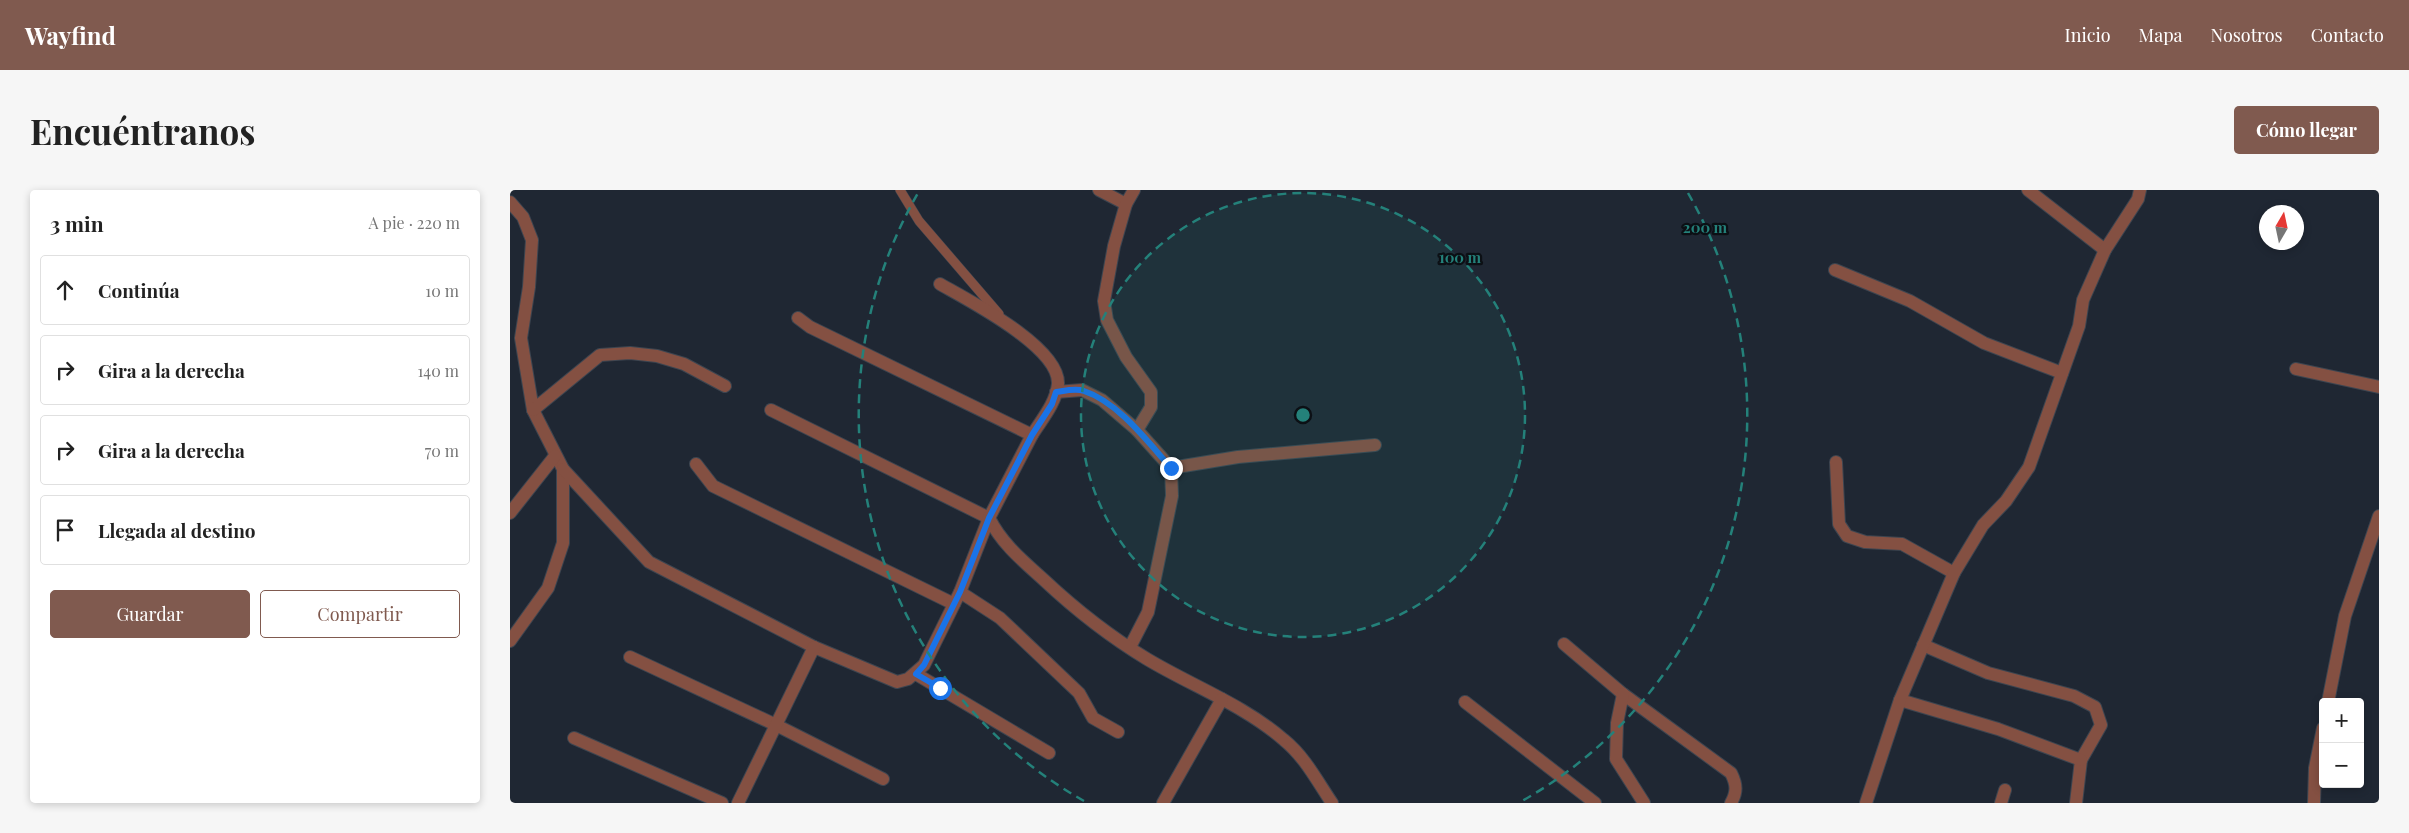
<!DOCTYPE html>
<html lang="es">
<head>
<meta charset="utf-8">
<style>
  :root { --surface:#fff; --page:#f6f6f6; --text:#222; --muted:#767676; --line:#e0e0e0; --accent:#805a4f }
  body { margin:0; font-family:"Playfair Display",serif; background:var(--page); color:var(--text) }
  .controls { position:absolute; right:15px; bottom:15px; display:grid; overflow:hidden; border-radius:5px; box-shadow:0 2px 8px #0003 }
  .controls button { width:45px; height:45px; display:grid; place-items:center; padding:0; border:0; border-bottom:1px solid var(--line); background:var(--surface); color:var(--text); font:25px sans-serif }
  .compass { position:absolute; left:1749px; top:15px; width:45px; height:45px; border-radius:50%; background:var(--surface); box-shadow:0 2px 8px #0003; rotate:9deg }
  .stop { position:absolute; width:15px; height:15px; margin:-11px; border:4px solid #1a73e8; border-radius:50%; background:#fff }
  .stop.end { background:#1a73e8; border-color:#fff; box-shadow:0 1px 5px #0008 }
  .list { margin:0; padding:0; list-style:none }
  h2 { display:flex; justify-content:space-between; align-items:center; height:65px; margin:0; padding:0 20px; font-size:21px }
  h2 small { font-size:16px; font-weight:400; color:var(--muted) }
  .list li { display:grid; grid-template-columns:32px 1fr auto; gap:15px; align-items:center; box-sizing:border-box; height:70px; margin:0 10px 10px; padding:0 10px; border:1px solid var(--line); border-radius:5px }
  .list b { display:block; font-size:19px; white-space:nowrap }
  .list em { font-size:16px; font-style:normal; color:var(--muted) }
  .actions { display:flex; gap:10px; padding:15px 20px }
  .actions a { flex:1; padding:11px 0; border:1px solid var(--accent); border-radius:5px; text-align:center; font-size:18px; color:var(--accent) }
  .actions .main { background:var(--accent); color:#fff }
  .icon { flex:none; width:28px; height:28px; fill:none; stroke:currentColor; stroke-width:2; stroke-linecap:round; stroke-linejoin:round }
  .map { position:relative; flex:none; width:1869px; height:613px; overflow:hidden; border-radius:5px }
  header { display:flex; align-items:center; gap:30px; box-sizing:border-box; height:70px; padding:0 25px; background:var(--accent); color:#fff }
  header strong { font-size:24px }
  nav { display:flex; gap:28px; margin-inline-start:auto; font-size:18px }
  .intro { display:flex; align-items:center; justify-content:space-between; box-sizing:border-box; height:120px; padding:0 30px }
  h1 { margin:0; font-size:35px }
  .button { padding:12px 22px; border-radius:5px; background:var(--accent); color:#fff; font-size:18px; font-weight:700 }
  main { display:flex; gap:30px; padding:0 30px }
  aside { flex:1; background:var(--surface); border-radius:5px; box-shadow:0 2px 8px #0003 }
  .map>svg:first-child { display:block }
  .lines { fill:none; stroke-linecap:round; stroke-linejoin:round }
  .lane-casing { stroke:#3d4550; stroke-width:10 }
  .street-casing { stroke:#3d4550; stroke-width:14 }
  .lane { stroke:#845042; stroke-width:9 }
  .street { stroke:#845042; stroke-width:12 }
  .route { stroke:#1a73e8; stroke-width:6 }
  .ring { fill:none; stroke:#24817a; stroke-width:2.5; stroke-dasharray:9 6 }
  .centre { fill:#24817a; stroke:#0c1015; stroke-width:2.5 }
  .ring-label { font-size:15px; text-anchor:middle; font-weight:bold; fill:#24817a; stroke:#0c1015; stroke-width:4.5; stroke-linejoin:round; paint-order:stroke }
</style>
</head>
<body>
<header>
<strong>Wayfind</strong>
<nav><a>Inicio</a><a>Mapa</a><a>Nosotros</a><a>Contacto</a></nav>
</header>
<div class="intro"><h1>Encuéntranos</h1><a class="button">Cómo llegar</a></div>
<main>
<aside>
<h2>3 min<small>A pie · 220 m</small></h2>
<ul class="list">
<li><svg class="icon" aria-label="ahead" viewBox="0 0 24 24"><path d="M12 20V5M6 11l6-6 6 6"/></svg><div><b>Continúa</b></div><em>10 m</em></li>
<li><svg class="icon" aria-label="right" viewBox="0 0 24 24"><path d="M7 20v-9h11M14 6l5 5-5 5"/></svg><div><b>Gira a la derecha</b></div><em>140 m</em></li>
<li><svg class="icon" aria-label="right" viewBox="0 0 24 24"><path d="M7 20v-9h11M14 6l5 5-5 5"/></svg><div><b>Gira a la derecha</b></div><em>70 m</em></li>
<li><svg class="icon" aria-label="arrive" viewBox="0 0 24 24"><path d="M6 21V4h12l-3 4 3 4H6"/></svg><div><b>Llegada al destino</b></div></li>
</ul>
<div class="actions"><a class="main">Guardar</a><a>Compartir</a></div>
</aside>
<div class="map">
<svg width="1869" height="613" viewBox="0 0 1869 613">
  <rect width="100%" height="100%" fill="#1f2733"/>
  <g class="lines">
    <defs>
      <path id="lane" d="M390 0 409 31 489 124"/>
      <g id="street">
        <path d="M589 0 616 14"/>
        <path d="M624 0 616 14 604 56 594 111 597 130 616 167 641 202V217L627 240"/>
        <path d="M1518 0 1595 60"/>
        <path d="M0 12 13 27 22 50 19 97 11 148 23 220 53 279V353L38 398 0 451"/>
        <path d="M1325 80 1400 111 1474 153 1552 183"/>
        <path d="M288 128 300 137 522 245C532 229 546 213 548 194 550 157 458 110 430 94"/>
        <path d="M1786 179 1869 197"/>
        <path d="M546 202 572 200 592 210 627 240 661 278 662 306 638 422 620 457"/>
        <path d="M23 220 90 165 120 163 147 166 174 174 215 196"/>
        <path d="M261 220 479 328C492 354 513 371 534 390 566 420 599 446 637 469 682 496 734 515 774 550 795 567 807 591 822 613"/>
        <path d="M1326 272 1329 334 1337 346 1355 352 1392 354 1444 383"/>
        <path d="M186 274 203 296 444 414"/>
        <path d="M661 278 728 267 865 255"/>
        <path d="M53 279 139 372 304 457 387 492 398 489 414 475 450 402 479 328 522 245"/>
        <path d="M0 323 45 266"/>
        <path d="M450 402 490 428 569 503 583 528 608 542"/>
        <path d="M1054 454 1113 504 1221 583C1227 595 1227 602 1221 613"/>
        <path d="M1413 455 1478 483 1564 506 1585 517 1591 535 1571 570 1566 613"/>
        <path d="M120 467 266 535 373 589"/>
        <path d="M406 484 539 563"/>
        <path d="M1113 504 1107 533 1106 569 1134 613"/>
        <path d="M1390 510 1488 539 1571 570"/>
        <path d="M955 512 1085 613"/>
        <path d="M1818 512 1835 426 1869 326"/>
        <path d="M64 548 212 613"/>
        <path d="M228 613 304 457"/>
        <path d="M653 613 712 509"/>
        <path d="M1356 613 1390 510 1444 383 1473 335 1496 311 1519 277 1569 136 1573 110 1595 60 1628 9 1630 0"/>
        <path d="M1491 613 1495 600"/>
        <path d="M1804 613 1805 578 1813 538"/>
      </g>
    </defs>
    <use href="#lane" class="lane-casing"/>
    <use href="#street" class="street-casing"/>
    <use href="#lane" class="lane"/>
    <use href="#street" class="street"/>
  </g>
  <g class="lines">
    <path class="route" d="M430 498 406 484 414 475 450 402 479 328 522 245 542 214 546 202C554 201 566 198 574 201 608 212 638 252 661 278"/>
  </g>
  <circle cx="793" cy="225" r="222" fill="#24817a" fill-opacity=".12"/>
  <g class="ring">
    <circle cx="793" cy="225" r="222"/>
    <path d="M574 611A444 444 0 0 1 408 3M1178 3A444 444 0 0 1 1012 611"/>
  </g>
  <circle cx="793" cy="225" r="8" class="centre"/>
  <g class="ring-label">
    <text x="1195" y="43">200 m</text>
    <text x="950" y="73">100 m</text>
  </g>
</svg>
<div class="controls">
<button>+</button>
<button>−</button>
</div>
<svg class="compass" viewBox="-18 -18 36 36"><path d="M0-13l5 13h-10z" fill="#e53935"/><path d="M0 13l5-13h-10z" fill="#767676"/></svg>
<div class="stop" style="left:430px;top:498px"></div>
<div class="stop end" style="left:661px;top:278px"></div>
</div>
</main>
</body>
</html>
